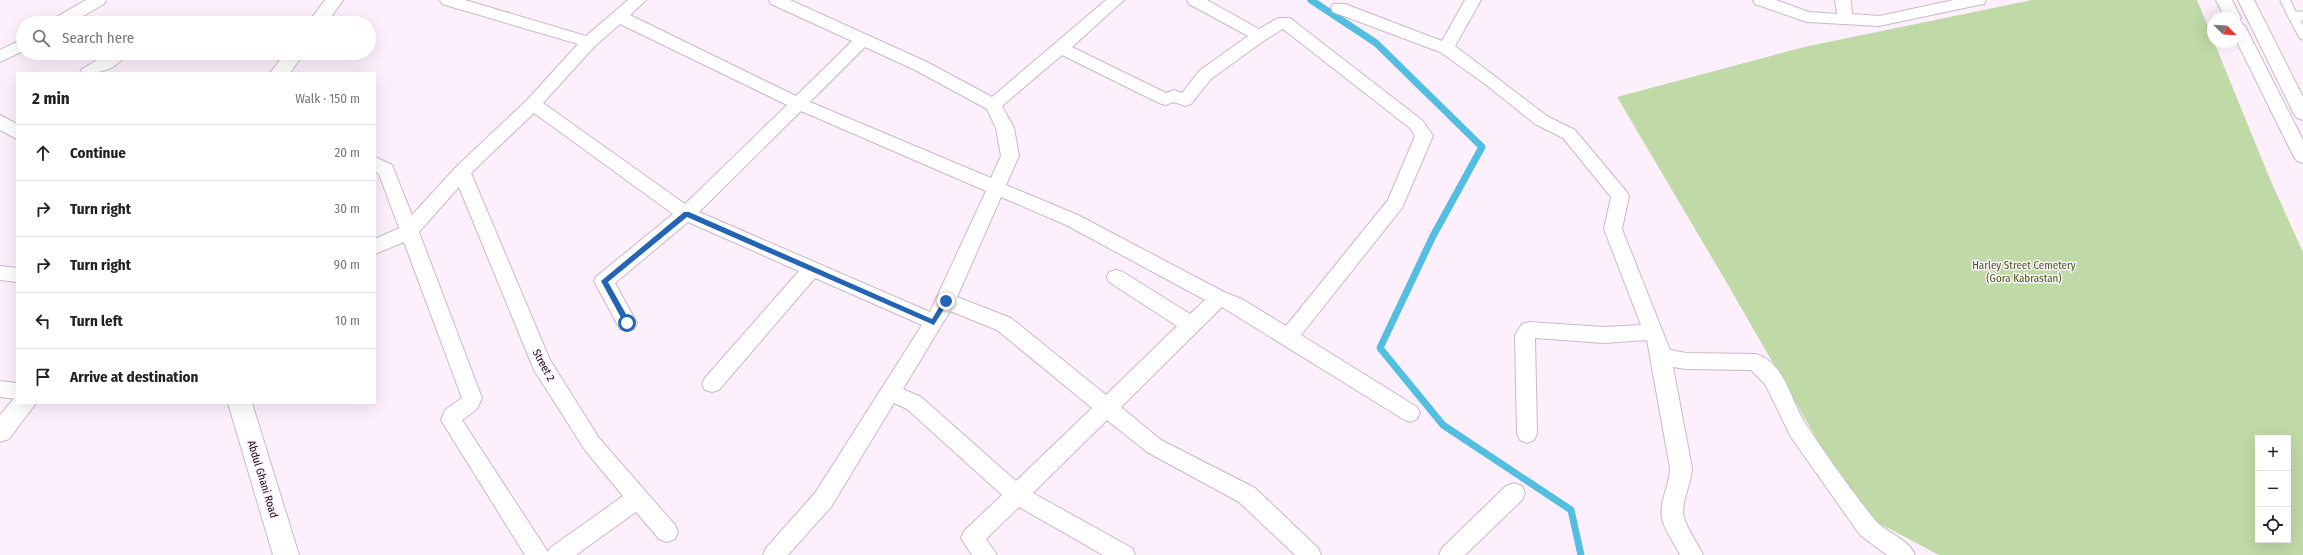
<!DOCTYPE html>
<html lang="en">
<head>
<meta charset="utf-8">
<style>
  :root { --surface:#fff; --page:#f6f6f6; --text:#222; --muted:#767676; --line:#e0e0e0 }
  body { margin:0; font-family:"Fira Sans Condensed",sans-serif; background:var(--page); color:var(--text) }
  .controls { position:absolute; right:12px; bottom:12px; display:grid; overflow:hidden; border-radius:0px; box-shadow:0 4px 16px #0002 }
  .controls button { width:36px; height:36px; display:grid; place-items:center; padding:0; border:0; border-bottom:1px solid var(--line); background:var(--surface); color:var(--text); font:20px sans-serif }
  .compass { position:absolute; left:2207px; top:12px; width:36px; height:36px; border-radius:50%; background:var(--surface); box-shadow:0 4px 16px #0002; rotate:114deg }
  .stop { position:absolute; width:12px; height:12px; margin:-9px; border:3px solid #2364b5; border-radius:50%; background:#fff }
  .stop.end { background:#2364b5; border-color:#fff; box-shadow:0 1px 4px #0008 }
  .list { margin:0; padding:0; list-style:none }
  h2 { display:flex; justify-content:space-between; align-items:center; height:52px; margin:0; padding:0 16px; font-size:17px }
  h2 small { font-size:13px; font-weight:400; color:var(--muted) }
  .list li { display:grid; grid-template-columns:26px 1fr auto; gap:12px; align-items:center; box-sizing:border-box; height:56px; padding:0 16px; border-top:1px solid var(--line) }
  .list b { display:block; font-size:15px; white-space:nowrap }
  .list em { font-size:13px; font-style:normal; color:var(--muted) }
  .icon { flex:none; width:22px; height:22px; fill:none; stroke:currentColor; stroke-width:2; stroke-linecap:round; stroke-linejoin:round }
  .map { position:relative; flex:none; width:2303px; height:555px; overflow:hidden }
  .search { position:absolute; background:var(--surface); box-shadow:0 4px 16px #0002; left:16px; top:16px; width:360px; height:44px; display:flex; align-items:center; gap:10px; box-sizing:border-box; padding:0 14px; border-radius:22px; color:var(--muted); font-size:15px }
  .panel { position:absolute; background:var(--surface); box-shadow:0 4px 16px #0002; left:16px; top:72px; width:360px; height:332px; border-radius:0px }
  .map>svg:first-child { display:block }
  .green { fill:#bfdaa6; fill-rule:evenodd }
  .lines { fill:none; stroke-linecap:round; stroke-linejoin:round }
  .stream { stroke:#52bee1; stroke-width:7 }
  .lane-casing { stroke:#c9b9c7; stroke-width:11 }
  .street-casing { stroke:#c9b9c7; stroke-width:2 }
  .secondary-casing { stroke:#c9b9c7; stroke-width:2 }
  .lane { stroke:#fff; stroke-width:9 }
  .street { fill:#fff; fill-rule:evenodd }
  .secondary { fill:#fff; fill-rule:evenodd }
  .route { fill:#2364b5 }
  .labels { text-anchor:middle; stroke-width:3; stroke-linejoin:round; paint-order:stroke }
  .park-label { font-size:11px; fill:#3f6111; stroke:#fdf0fc }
  .street-label { font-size:11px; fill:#130d12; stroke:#fdf0fc }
</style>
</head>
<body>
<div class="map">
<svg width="2303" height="555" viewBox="0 0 2303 555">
  <rect width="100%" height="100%" fill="#fdf0fc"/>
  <path class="green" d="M2032 0H2197L2272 184 2303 252V555H1939L1871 519 1837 474 1724 278 1617 97 1804 47ZM2258 438H2288V540H2258Z"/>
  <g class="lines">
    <path class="stream" d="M1311 0 1376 43 1482 147 1433 236 1380 348 1443 425 1571 510 1581 555"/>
    <defs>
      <g id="lane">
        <path d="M2285 0 2293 16"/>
        <path d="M2303 16H2293L2303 35"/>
      </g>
      <g id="street">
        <path d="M86 0H106L104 4 71 23H51L53 19Z"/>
        <path d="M440 0H465L586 36 628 0H646L630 15 796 96 852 41 771 4 769 0H790L927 62 992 97 1106 0H1124L1072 47 1166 93 1174 90 1182 93 1199 71 1248 36 1189 4 1187 0H1207L1259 29 1278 18H1290L1423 121 1433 136 1402 208 1301 335 1417 407 1420 413 1417 419 1410 422 1403 419 1222 307 1121 407 1161 440 1255 488 1318 548 1321 555H1295L1239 502 1147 452 1107 420 1033 493 1132 548 1135 555H1103L1019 507 986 539 997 555H972L961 538 964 531 1002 495 907 409 894 403 831 507 788 555H763L766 548 815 493 922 325 815 278 719 390 712 392 705 390 702 384 705 378 799 271 688 222 615 283 637 323 634 329 627 331 620 329 594 281 597 276 673 214 534 113 471 173 550 360 599 438 675 525 678 532 675 539 667 542 659 539 636 512 576 555H525L441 420 445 410 462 398 404 242 375 254V239L399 228 379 174 375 171V157L392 165 412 215 456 167 527 100 578 44 442 4ZM620 24 787 105 685 204 543 103 595 46ZM1283 29 1411 129 1415 136 1388 200 1286 326 1242 299 1226 293 1078 215 1006 185 1019 156 1014 128 1002 106 1062 55 1159 103 1165 105 1174 102 1185 106 1191 104 1211 79 1265 40ZM865 47 915 70 987 109 996 128 1001 156 991 178 810 102ZM801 111 986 191 930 312 699 212ZM459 187 534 370 585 450 623 496 550 548 548 552 462 420 477 409 482 398 419 232ZM1001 197 1066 225 1205 300 1190 314 1123 272 1116 270 1109 272 1107 277 1109 282 1177 326 1106 395 1011 318 957 297ZM950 311 997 330 1092 408 1016 481 921 397 903 389Z"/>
        <path d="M1465 0H1481L1455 46 1547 116 1575 130 1626 191 1629 196 1622 229 1670 350 1686 353 1756 354C1787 364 1790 402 1807 426 1828 458 1851 490 1875 520 1886 533 1908 538 1915 555H1887L1860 535 1791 437 1765 384 1751 370 1686 369 1673 367 1692 468C1692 484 1680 502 1684 518 1688 531 1698 543 1703 555H1680C1675 544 1664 530 1662 518 1659 501 1670 485 1670 468L1647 340 1604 343 1535 338 1537 434 1534 440 1527 443 1520 440 1517 434 1515 335 1522 324 1529 322 1604 327 1641 325 1604 229 1611 197 1563 138 1535 124 1485 84 1440 52 1333 12 1331 8 1333 4H1345L1442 41Z"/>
        <path d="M1753 0H1776L1809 12 1837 14 1835 0H1851L1852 14 1879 16 1954 0H1986L1984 4 1978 5 1879 26 1807 22 1755 4Z"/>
        <path d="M2216 0H2232L2241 18 2239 21 2245 26 2303 140V163L2297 161 2294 157 2237 42V18H2225Z"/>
        <path d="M2238 0H2254L2303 97V120L2297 118 2294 114Z"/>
        <path d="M23 39V51L0 62V50Z"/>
        <path d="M109 53H121L123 57C114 72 95 73 80 73L82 69Z"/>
        <path d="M0 115 17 124V139L0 130Z"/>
        <path d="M0 266 17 268V282L0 280Z"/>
        <path d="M0 381 17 383V399L0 397Z"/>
        <path d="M1514 483 1522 486 1525 493 1522 500 1465 555H1439L1442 548 1506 486Z"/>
      </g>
      <g id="secondary">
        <path d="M325 0H343L327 23H308Z"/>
        <path d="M285 53H304L290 73H270Z"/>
        <path d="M17 395V403H36L9 439 0 442V415Z"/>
        <path d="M228 403H252L299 555H273Z"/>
      </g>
    </defs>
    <use href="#lane" class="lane-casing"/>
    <use href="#street" class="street-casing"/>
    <use href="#secondary" class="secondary-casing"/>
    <use href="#lane" class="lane"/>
    <use href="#street" class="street"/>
    <use href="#secondary" class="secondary"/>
  </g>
  <path class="route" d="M684 212H689L932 319 944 299 949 301 934 325 687 217 608 282 631 323 625 325 601 281Z"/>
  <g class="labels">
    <g class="park-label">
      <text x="2024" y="269">Harley Street Cemetery<tspan x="2024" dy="13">(Gora Kabrastan)</tspan></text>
    </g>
    <g class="street-label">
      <text transform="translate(544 365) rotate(62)" y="4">Street 2</text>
      <text transform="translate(263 479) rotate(73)" y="4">Abdul Ghani Road</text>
    </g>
  </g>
</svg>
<div class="controls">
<button>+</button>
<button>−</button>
<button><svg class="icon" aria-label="locate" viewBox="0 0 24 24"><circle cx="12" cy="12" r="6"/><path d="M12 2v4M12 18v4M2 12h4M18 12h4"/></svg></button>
</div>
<svg class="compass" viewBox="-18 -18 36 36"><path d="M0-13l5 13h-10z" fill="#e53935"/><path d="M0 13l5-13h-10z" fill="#767676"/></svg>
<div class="stop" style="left:627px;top:323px"></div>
<div class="stop end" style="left:946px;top:301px"></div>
<div class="search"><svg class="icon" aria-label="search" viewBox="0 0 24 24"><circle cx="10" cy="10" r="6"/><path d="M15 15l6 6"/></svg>Search here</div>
<section class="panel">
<h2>2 min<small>Walk · 150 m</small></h2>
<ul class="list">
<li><svg class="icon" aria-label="ahead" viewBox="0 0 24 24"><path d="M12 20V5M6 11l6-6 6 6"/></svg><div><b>Continue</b></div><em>20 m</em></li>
<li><svg class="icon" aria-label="right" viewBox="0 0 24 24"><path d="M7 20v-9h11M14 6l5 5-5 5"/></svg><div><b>Turn right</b></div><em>30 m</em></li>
<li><svg class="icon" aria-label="right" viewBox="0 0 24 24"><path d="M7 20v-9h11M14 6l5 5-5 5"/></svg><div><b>Turn right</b></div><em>90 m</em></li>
<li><svg class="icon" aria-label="left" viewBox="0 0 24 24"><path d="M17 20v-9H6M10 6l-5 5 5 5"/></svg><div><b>Turn left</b></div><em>10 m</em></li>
<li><svg class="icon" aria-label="arrive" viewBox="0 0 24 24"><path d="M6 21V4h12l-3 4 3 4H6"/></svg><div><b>Arrive at destination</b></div></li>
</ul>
</section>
</div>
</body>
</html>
